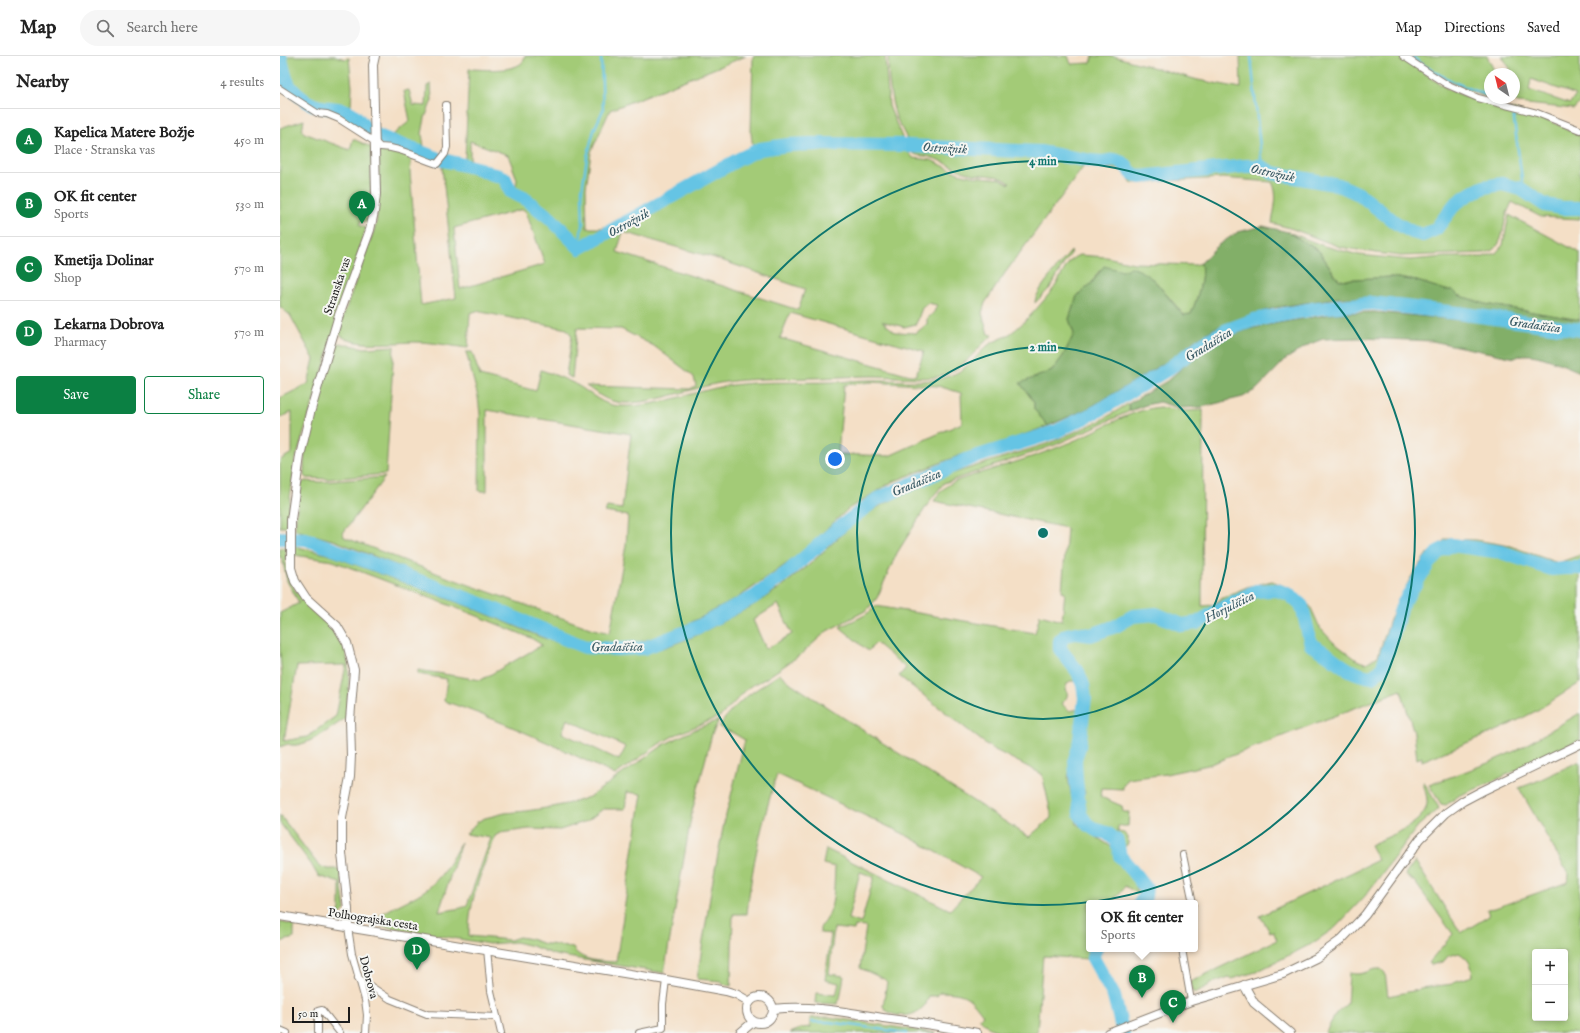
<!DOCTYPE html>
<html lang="en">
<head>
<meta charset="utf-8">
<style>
  :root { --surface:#fff; --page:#f6f6f6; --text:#222; --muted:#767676; --line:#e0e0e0; --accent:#0b8043 }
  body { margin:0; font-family:"IM FELL English",serif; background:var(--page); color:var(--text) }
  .controls { position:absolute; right:12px; bottom:12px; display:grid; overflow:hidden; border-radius:4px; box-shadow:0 2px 6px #0003 }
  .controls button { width:36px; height:36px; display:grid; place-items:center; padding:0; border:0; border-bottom:1px solid var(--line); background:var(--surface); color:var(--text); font:20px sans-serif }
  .compass { position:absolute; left:1204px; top:12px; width:36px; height:36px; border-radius:50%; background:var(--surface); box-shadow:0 2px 6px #0003; rotate:325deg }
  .scale { position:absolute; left:12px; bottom:10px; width:58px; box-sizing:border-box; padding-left:4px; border:2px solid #1c1c1c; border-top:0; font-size:11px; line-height:14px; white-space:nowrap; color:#1c1c1c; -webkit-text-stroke:3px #f6f6f2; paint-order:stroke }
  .you { position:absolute; left:555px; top:403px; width:14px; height:14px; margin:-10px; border:3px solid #fff; border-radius:50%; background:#1a73e8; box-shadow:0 0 0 6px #1a73e833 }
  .badge { display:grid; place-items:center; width:26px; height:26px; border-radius:50%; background:var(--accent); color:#fff; font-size:13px; font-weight:700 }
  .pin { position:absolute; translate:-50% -33px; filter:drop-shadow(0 1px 2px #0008) }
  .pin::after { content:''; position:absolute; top:21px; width:14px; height:12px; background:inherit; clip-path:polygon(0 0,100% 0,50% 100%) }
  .popup { position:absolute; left:806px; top:844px; width:112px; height:52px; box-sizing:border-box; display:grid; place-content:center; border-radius:4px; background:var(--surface); filter:drop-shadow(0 1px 3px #0005); font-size:13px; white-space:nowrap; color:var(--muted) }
  .popup b { font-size:15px; color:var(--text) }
  .popup::after { content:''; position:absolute; left:50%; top:100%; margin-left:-8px; border:8px solid transparent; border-top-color:var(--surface) }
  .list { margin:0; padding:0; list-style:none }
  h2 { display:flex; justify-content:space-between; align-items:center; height:52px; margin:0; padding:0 16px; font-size:17px }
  h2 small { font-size:13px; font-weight:400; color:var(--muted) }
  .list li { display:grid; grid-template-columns:26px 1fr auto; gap:12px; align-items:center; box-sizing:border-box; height:64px; padding:0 16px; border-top:1px solid var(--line) }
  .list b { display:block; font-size:15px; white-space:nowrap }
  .list p { margin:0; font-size:13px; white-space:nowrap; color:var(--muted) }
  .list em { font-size:13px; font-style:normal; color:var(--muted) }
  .actions { display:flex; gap:8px; padding:12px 16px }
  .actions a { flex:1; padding:9px 0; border:1px solid var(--accent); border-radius:4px; text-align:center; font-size:14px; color:var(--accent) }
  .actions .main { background:var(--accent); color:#fff }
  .icon { flex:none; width:22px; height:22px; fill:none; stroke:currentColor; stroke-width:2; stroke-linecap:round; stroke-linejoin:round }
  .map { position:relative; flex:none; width:1300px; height:977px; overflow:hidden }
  header { display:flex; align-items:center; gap:24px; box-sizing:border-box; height:56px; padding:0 20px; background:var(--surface); border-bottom:1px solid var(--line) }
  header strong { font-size:19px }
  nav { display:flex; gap:22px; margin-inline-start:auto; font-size:14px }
  .search { width:280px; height:36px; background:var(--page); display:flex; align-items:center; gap:10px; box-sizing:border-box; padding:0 14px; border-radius:22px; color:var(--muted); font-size:15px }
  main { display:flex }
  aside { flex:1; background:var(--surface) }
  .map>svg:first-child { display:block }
  .green { fill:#a3cb77; stroke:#60744a; fill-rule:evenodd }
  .forest { fill:#82af68; stroke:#4f6642 }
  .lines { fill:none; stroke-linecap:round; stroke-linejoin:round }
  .stream { stroke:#65c4e4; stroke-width:2.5 }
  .river { stroke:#65c4e4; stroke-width:14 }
  .minor-casing { stroke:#887e71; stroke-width:8 }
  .tertiary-casing { stroke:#887e71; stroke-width:10 }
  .minor { stroke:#fff; stroke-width:6 }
  .tertiary { stroke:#fff; stroke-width:8 }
  .ring { fill:none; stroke:#0f766e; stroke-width:2 }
  .labels { text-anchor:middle; stroke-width:4; stroke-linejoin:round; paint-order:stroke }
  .street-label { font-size:12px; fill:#1c1c1c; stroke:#f6f6f2 }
  .water-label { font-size:13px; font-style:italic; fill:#365762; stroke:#f6f6f2 }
  .centre { fill:#0f766e; stroke:#f6f6f2; stroke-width:2 }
  .ring-label { font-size:12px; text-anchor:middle; font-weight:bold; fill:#0f766e; stroke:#f6f6f2; stroke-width:4; stroke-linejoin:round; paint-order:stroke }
</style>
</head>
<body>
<header>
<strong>Map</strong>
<div class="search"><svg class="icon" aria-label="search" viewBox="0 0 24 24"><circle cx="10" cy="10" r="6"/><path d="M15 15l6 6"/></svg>Search here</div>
<nav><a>Map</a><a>Directions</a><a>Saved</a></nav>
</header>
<main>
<aside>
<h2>Nearby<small>4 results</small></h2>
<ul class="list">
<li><span class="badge">A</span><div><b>Kapelica Matere Božje</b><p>Place · Stranska vas</p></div><em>450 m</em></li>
<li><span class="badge">B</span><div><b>OK fit center</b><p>Sports</p></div><em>530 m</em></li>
<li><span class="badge">C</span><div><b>Kmetija Dolinar</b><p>Shop</p></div><em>570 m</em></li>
<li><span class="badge">D</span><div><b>Lekarna Dobrova</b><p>Pharmacy</p></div><em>570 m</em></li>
</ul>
<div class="actions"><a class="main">Save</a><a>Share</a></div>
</aside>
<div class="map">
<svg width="1300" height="977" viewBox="0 0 1300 977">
  <rect width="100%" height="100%" fill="#f6f6f2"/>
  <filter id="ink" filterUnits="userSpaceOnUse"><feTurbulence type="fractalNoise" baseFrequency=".025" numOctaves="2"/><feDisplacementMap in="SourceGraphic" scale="8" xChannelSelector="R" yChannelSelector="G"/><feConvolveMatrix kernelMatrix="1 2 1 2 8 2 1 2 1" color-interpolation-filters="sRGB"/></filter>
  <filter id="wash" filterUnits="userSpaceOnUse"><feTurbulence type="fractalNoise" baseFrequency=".012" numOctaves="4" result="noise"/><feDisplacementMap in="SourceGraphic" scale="16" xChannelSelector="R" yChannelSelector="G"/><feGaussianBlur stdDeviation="0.9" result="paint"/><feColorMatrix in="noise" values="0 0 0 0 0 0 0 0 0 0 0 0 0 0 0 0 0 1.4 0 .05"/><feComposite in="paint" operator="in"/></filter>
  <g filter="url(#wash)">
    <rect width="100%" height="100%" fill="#f4dfc6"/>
    <g class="green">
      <path d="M0 0H55L65 3 69 2 72 31 71 50 85 68 90 73V78L62 62 39 55 8 35 3 27 0 16Z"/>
      <path d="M245 0H466L330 54 311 96 306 132 307 172H320L340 167 473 93 471 77 473 0H605L609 50 624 86 625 91 633 102 651 104 678 117 691 120 721 123 729 128 730 127C720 118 705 120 693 118 677 115 665 105 650 101 644 99 637 101 632 96 628 93 629 90 628 86 625 77 619 69 616 61 610 41 608 20 608 0H788L791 8 811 7 813 0H833L918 24 961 32 960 0H1119L1166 32 1179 38 1223 53 1235 54 1263 62 1300 79V163L1261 161 1232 146C1230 151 1227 156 1226 161 1222 176 1223 193 1205 197L1121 200 1096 197 1060 191 1013 173 992 167C994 153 999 139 992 126L942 122 852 127 844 115 835 113 804 110 725 217 705 247 702 257 708 278 713 279C693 294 688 311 661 320 646 324 609 320 591 320 571 320 551 322 531 322 503 323 474 322 446 326 416 330 364 352 336 346 325 344 315 336 306 330L410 333 416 330 414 321 403 312 374 290 341 273 297 272 292 322 286 319 292 280 287 273 196 255 190 257 188 292C170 290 153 286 136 286 119 286 68 293 59 277V272L96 169 99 137V100L100 95C110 90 123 98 132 101L130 116 141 249 176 242 162 111 169 99 185 104 189 13C201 13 244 18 245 0ZM190 85 228 99 237 123 236 130 232 132 225 119 190 106ZM240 154H244L246 156 265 208 180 233 174 172ZM343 176 435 202 525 233 518 254 337 196ZM648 247 657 249 654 256 647 263V268L636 277 615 276 602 265 624 271 636 268 642 252ZM510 257 644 295 636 319H630L500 282Z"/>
      <path d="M1128 0H1207L1216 18H1210V42H1227L1228 45 1226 47C1186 36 1162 24 1128 0Z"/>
      <path d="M1222 0H1300V46L1294 53 1238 47 1231 42H1234V18H1226L1231 14ZM1251 23 1296 39 1290 48 1249 34Z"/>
      <path d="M151 28 152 44 145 62 142 78 144 91 161 98 156 104H151L114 89 102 87 98 84V78L110 81 130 65 124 35 129 34 133 49 146 50 147 30Z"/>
      <path d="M24 64 22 74 24 77 70 94 73 83 91 91V149L88 166 81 165 79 169 86 172 15 406 6 471H0V404L12 397V356L0 362V342L28 328 34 303 10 259 0 251V72Z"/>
      <path d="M1229 159 1300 197V264L1205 248 1178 239 1173 234H1165L1137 225 1111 221 1059 224 1039 195 1008 176 1044 190 1079 199 1130 204 1165 201H1203L1216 197 1223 189Z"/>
      <path d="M791 195 792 196 783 209 771 231 755 247C754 236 783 205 791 195Z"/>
      <path d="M799 199 826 201 854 207 915 209 921 207C924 223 917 242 911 258L904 259 874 224 851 211 842 216 819 215 811 228 797 240 793 251 789 263 794 278 783 300 772 315 741 327 754 346V353L768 370 729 384 678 400 612 426 568 453 519 499 491 519 456 543 410 567 383 579 356 587 329 589 305 585 56 485 15 474 19 432 21 428 25 425 40 426 105 421 63 477 64 481 164 520 313 573 330 577 346 489 348 460 325 456 327 451 342 453 351 378 207 354V435H199L200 358 198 341 186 296H192L200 320 256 335 261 314C273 318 286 323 297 329 311 337 323 350 340 350 381 352 421 331 462 328 492 325 522 327 553 326 565 326 577 324 589 324 619 323 653 331 680 315 691 308 698 298 707 290 714 284 724 283 731 277 746 266 759 250 771 236 781 225 785 204 799 199ZM591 326 658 330 681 337 682 367 609 400 558 398 564 329Z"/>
      <path d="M59 287 85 292 114 290 106 418 48 423 26 422 24 420C24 412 24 405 25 398 30 364 43 322 55 290Z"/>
      <path d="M848 348 850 355 775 389 664 427 651 443 617 497 597 542 587 554 547 575 520 599 485 623 469 631 441 660 395 679 379 688 335 719C279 691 223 665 164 645L167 623 138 618V614L201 624 262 589 251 582 195 559 53 505 14 499V490L50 499 195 553 261 581 298 593 326 598H358L386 591 415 580 472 550 501 531 529 509 575 466 598 451 651 424 770 387 822 364ZM498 548 512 578 486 593 473 564ZM287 663 346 691 339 704 282 677Z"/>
      <path d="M879 351 906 355 923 354 922 550 933 549 942 542 967 531 992 525 1014 534 1030 550 1040 572 1053 586 1077 604 1086 607 1098 600 1111 561 1130 523 1146 499 1166 483 1196 484 1230 490 1278 507 1300 499V627L1256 655 1221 673 1142 705V701L1137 703 1134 677 1121 634 928 709 886 718 848 723 843 730V733L822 732 821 741 842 750 843 756H849L848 770H838V776L844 777 848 781V788L843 792 836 780 828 775 820 774 805 759 802 751 805 736 801 728 798 708 792 705 788 722 797 768 833 792 834 799 855 826 858 838 845 830 832 847H809V893H810L808 903 763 900 757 975 755 977H730L718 975 709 972 699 962 703 959C688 939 686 937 660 936L657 940H650L646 946 647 947C643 951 640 955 635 957 626 962 607 960 603 950L607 926 604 923 580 912 586 871 575 870 574 874 554 872 549 918 564 920 560 943 557 948 535 947 536 937 556 939 559 927 545 924 551 878 540 877V871C555 860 554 828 555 811L543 808 546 793 670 854 701 821 624 778 497 718C483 762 471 812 467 858H453L451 930 444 928 440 925 417 923 432 829 444 767 465 684 453 677 439 671C454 646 477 633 500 618L512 628 553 655 749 781 771 762V757L762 718 711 692 619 620 626 612 596 587 588 595 560 571C573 564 586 561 596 550L755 577 760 559 782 565 785 536 782 535 787 472 654 445C660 435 666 429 676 425 713 412 751 403 786 388 817 376 846 355 879 351ZM790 625H795L800 632V653L789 655 783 649 782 646C786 643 788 641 787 636L785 634 787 628ZM580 816 594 821 581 867 568 863Z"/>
      <path d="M0 492H6C6 500 5 509 7 516 15 549 52 559 64 590 72 613 68 639 66 662 54 670 22 695 8 688L0 691V645L2 623 0 596V557L19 547 7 525 2 502H0ZM66 609 56 660 27 681 4 685 17 610Z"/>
      <path d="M1300 657V684L1203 730 1180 739 1166 749 1161 748 1149 729 1208 707 1237 694Z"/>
      <path d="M439 664 432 678 412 756 384 917 275 899 252 890 235 886 209 888 89 868C106 852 126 847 144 835 162 823 171 804 181 786L159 856 181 852 187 849 211 782 186 778 197 766 205 762 225 757 246 755 273 751 294 746 309 741 385 688 418 672ZM347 736 362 738 336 906C322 905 301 906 293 892L270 888H264L251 883 239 881 230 884 189 880C188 846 203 812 215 780L220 777 249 773 280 774 307 765 323 753H345Z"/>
      <path d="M1300 705V977H1045L1057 956 1067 948 1069 917C1086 921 1087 912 1101 913L1105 917 1108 940 1138 934 1140 932 1173 928 1176 925 1193 920C1192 909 1189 903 1179 897L1168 900 1163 906 1151 909 1148 907 1173 878 1134 825 1125 819 1135 805 1181 877 1209 860 1207 853 1215 852 1288 826 1289 819 1239 732 1255 726ZM1255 896H1285V962H1255Z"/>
      <path d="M1143 726H1144L1159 752 1138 770 1085 840 1056 871 1033 887 984 912 976 916 951 923 949 921 929 928 928 930 915 937 912 935 910 926 997 884 993 875 990 876 980 860 1098 804 1090 789C1108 780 1143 770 1147 748 1148 742 1144 732 1143 726Z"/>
      <path d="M0 759 39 810 48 813H60L65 854 61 858H58L60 854V827L38 820 31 808 0 767Z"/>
      <path d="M0 866 14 869V882L0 886Z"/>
      <path d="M549 961 655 977H510L522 972 530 971V962Z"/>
    </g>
    <g class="forest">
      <path d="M983 170 1008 176 1039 195 1053 216 1059 224 1111 221 1137 225 1165 234H1173L1178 239 1205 248 1300 264V271L1214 256 1093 242H1056L994 252 935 272 915 284 896 300 850 328 809 352 768 370 754 353V346L740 327 772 315 783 300 794 278 789 263 793 251 797 240 811 228 824 210 842 215 851 211 859 214 874 224 903 259 911 258C917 243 924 223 921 207L938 189 958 176Z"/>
      <path d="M1094 256 1213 267 1300 277V316C1286 310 1258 297 1243 299 1241 299 1237 301 1235 302L1152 285 1080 282 1043 283 1030 288 1006 303 977 333 963 341 922 351 899 352 879 346 866 349 850 355 848 348 887 325 906 308 927 292 947 281 969 273 998 267 1058 257Z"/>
    </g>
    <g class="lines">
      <g class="stream">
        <path d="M971 0 981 102 980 110"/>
        <path d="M1131 0C1154 18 1183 31 1210 40"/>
        <path d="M1216 42 1225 44"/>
        <path d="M1233 57 1242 123 1241 133"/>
        <path d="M300 192 301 175 303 171 302 134 307 101 314 74 323 54 321 0"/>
        <path d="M532 966H549L627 977"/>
      </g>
      <g class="river">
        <path d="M0 1C4 11 4 25 12 33 18 40 29 48 37 50 48 53 61 51 71 57 79 61 82 71 90 76 111 87 135 93 156 102"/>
        <path d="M629 90 760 96 811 105 823 106 835 104 843 107 852 117 860 121 966 110H980L993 117 1059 129 1079 138 1116 167 1132 176 1143 179 1156 173 1175 148 1188 139 1204 131 1222 128 1241 133 1265 149 1282 152H1300"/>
        <path d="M163 104 200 113 211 118 220 120 225 123 231 136 244 142 270 162 300 192 459 103 480 93 508 89 531 88 624 89"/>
        <path d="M0 482 26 483 199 547 305 591 337 593 364 592 416 572 474 541 509 515 556 474 597 443 689 403 775 376 818 355 885 315 925 286 947 274 974 264 1038 252 1092 247 1185 258 1300 274"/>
        <path d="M860 847 865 841 866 832 840 800 837 785 827 777 816 774 807 768 800 758 796 723 795 703 799 691 805 642 803 629 798 616 780 593V585L786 579 796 577 811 579 836 570 853 560 876 558 902 569 917 567 942 552 976 535 997 534 1010 539 1022 550 1031 589C1056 600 1062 617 1092 621L1102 613 1123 547 1149 507 1159 495 1172 489 1221 496 1272 513 1285 512H1300"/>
        <path d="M816 893 814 896 813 902 834 940 843 977"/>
      </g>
    </g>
  </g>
  <g filter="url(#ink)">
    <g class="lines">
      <defs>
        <g id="minor">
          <path d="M1123 0 1166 28 1198 42 1257 57 1300 74"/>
          <path d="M0 33 37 57 47 58 59 63 95 86 100 91C121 91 137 102 157 108L165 98 167 91 166 49"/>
          <path d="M903 799 913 847"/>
          <path d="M68 871 72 898 85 944 87 959 86 977"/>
          <path d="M207 893 211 935 221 977"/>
          <path d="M902 893 911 945"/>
          <path d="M78 922 110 943 147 958 217 961"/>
          <path d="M0 974 7 977"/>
          <path d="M38 977V955L42 954 60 977"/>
          <path d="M359 977 383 972V948L386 924"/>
        </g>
        <g id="tertiary">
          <path d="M0 860 386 924 446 935 456 938 470 946"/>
          <path d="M68 871V853L62 797V762L70 721 71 699 70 664 74 614 67 587 57 570 26 542 15 525 11 512V464L20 400 30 357 59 259 90 174 94 156 96 138 93 9 95 0"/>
          <path d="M964 929 974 947 1010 977"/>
          <circle cx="480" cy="954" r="13"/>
          <path d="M493 953C531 949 566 956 603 962 635 966 666 971 697 977"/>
          <path d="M460 977 473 966"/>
          <path d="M828 977 911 945 1003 918 1036 902 1061 884 1085 859 1140 783 1166 757 1183 745 1202 735 1300 688"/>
        </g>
      </defs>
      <use href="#minor" class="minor-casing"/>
      <use href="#tertiary" class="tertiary-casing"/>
      <use href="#minor" class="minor"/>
      <use href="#tertiary" class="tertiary"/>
    </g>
  </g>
  <g class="ring">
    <circle cx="763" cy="477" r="186"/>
    <circle cx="763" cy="477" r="372"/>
  </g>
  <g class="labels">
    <g class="street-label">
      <text transform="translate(57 230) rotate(-71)" y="4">Stranska vas</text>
      <text transform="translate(93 863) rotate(9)" y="4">Polhograjska cesta</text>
      <text transform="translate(89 921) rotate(75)" y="4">Dobrova</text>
    </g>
    <g class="water-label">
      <text transform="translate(665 91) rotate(3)" y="5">Ostrožnik</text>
      <text transform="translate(993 116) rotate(12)" y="5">Ostrožnik</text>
      <text transform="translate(348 166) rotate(-29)" y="5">Ostrožnik</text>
      <text transform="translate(1255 268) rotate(8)" y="5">Gradaščica</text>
      <text transform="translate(928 288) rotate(-32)" y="5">Gradaščica</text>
      <text transform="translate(636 426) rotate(-23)" y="5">Gradaščica</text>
      <text transform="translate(949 550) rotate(-27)" y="5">Horjulščica</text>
      <text transform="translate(337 590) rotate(-1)" y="5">Gradaščica</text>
    </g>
  </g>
  <circle cx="763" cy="477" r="6" class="centre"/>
  <g class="ring-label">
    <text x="763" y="109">4 min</text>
    <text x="763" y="295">2 min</text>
  </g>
</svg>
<div class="controls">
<button>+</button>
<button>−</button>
</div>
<svg class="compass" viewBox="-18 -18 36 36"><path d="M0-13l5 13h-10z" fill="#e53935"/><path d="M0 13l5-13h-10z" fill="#767676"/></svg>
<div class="scale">50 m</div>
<div class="you"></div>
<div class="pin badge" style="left:82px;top:168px">A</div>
<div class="pin badge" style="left:862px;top:942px">B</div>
<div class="popup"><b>OK fit center</b>Sports</div>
<div class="pin badge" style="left:893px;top:967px">C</div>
<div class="pin badge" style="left:137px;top:914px">D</div>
</div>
</main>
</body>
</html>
